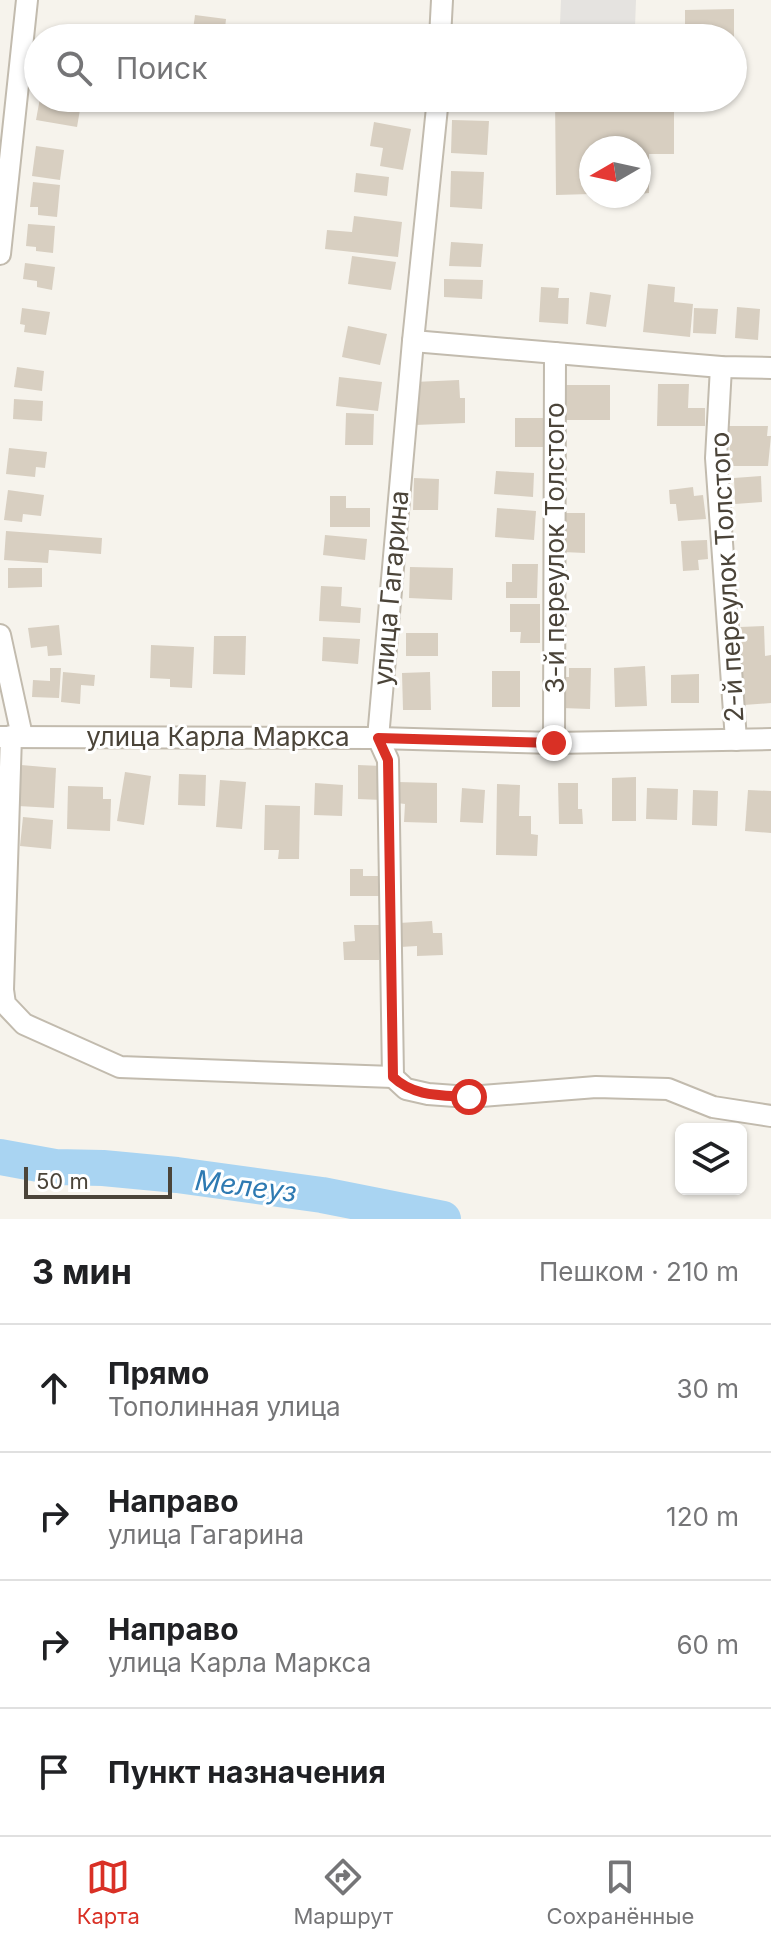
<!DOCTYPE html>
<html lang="ru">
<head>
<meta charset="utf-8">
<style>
  :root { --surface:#fff; --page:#f2f2f2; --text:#202124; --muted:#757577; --line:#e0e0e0; --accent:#d93025 }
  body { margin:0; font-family:Inter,sans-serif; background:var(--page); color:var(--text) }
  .controls { position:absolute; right:24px; bottom:24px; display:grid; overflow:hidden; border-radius:12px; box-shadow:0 2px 6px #0004 }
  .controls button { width:72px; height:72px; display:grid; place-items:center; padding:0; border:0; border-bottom:2px solid var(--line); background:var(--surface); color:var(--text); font:40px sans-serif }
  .compass { position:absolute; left:579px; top:136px; width:72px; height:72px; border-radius:50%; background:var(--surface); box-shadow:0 2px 6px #0004; rotate:261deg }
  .scale { position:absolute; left:24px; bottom:20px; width:148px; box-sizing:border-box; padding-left:8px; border:4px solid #4b4439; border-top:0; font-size:22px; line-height:28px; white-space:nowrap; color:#4b4439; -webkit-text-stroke:6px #fff; paint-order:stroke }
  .stop { position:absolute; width:24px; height:24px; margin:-18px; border:6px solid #d93025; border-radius:50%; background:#fff }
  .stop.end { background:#d93025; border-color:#fff; box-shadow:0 2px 8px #0008 }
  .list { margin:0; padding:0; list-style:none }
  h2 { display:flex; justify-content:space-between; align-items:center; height:104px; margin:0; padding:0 32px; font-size:34px }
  h2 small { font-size:26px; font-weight:400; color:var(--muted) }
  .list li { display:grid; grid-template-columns:52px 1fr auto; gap:24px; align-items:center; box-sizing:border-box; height:128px; padding:0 32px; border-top:2px solid var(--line) }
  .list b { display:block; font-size:30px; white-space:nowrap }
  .list p { margin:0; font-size:26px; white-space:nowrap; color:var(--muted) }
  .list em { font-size:26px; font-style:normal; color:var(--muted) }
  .icon { flex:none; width:44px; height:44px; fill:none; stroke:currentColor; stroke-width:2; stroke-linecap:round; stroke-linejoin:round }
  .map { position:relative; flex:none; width:771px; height:1219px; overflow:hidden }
  .search { position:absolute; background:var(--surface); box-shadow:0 2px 6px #0004; left:24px; right:24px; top:24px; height:88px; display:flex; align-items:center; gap:20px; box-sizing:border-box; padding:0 28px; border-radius:44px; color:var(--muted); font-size:30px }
  .sheet { height:616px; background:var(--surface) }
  nav { display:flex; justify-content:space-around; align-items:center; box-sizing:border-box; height:112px; border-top:2px solid var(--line); background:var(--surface); font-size:22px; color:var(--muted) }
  nav a { display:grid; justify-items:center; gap:4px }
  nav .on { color:var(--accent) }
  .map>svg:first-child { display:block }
  .parking { fill:#e5e3e0 }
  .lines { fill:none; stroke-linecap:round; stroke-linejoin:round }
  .river { stroke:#a9d4f2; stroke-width:36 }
  .building { fill:#d8cfc1 }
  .street-casing { stroke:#c2bbae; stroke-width:24 }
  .street { stroke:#fff; stroke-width:20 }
  .route { stroke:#d93025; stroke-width:10 }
  .labels { text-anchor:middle; stroke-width:6; stroke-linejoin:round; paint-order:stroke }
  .street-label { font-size:26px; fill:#4b4439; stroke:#fff }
  .water-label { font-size:28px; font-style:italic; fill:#2e7ab2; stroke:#fff }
</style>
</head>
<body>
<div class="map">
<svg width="771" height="1219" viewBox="0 0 771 1219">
  <rect width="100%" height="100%" fill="#f6f3ec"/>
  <path class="parking" d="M561 0H636L635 27 560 24Z"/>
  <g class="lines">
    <path class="river" d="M0 1157 55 1167 103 1168 177 1175 322 1195 443 1219"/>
  </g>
  <g class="building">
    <path d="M734 9V38H685V10Z"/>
    <path d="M195 15 226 19 224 38H192Z"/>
    <path d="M673 33V38H554V35Z"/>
    <path d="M40 98H82L77 127 36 120Z"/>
    <path d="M555 98H674V154H649V193L639 194V148H591V194L556 195Z"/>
    <path d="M452 120 489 121 487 155 451 153Z"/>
    <path d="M374 122 411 129 403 170 380 166 383 148 370 146Z"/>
    <path d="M36 146 64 150 60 180 32 176Z"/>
    <path d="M451 171 484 172 482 209 450 207Z"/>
    <path d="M356 173 389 177 387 196 354 192Z"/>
    <path d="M33 182 60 185 57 217 38 215V207H30Z"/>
    <path d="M354 216 402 222 398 257 325 249 327 230 352 232Z"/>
    <path d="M28 224 55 226 53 253 36 251V247L26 246Z"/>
    <path d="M451 242 483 244 481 267 449 266Z"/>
    <path d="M352 256 396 262 391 290 348 284Z"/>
    <path d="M25 263 55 267 52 290 37 287V281L23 279Z"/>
    <path d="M444 279 483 280 482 299 444 297Z"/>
    <path d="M648 284 675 287 674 302 693 304 690 337 643 332Z"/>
    <path d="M541 287 559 288 558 298H569L568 324 539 322Z"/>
    <path d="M590 292 611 295 606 327 586 324Z"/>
    <path d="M737 307 760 309 758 340 735 338Z"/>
    <path d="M22 308 50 312 46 335 24 332 25 325 20 324Z"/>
    <path d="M694 308 718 309 716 334 693 333Z"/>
    <path d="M348 326 387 334 380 365 342 357Z"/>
    <path d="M17 367 44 371 42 391 14 387Z"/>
    <path d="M339 377 382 382 378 411 336 406Z"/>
    <path d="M459 380 460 398H465V423L415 425 414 382Z"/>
    <path d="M658 384H689L688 408H705V426H657Z"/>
    <path d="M561 385H610V420H562Z"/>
    <path d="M14 399 43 401 42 421 13 419Z"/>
    <path d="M346 413 374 414 373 445H345Z"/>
    <rect x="515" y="418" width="28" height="29"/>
    <path d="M729 426H768L767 436H771L768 466H730Z"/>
    <path d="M9 448 47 452 45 468 36 467 35 477 6 474Z"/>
    <path d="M496 471 534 473 533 497 494 494Z"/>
    <path d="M761 476 762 502 735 504 734 478Z"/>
    <path d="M414 478 439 479 438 510H413Z"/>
    <path d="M693 487 694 496 703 495 706 519 678 521 676 504H670L669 490Z"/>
    <path d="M8 490 44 495 41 516 23 514 22 522 4 520Z"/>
    <path d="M330 496H346V508H370V527H330Z"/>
    <path d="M497 508 536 511 534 540 495 537Z"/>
    <path d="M564 513H585V553L563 552Z"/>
    <path d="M6 531 102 538 101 554 49 550 48 563 4 560Z"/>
    <path d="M325 535 367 539 365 560 323 555Z"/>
    <path d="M707 540 708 559 698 560 699 570 683 571 681 541Z"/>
    <path d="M512 564H538L537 598H506V582H512Z"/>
    <path d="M410 567 453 568 452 600 409 598Z"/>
    <path d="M8 568H42V587L8 588Z"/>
    <path d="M321 586 342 587 341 606 361 608 360 623 319 621Z"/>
    <path d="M510 604H540V643H520L521 632H510Z"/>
    <path d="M59 625 62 655 48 656 47 646 31 648 28 628Z"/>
    <path d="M764 626 765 656 771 655V703L744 705 740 627Z"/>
    <rect x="406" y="633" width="32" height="23"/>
    <path d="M214 636H246L245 675 213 674Z"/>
    <path d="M323 637 360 639 358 664 322 661Z"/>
    <path d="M151 645 194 647 192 688 170 687V679L150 678Z"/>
    <path d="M645 666 647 706 615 707 614 668Z"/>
    <path d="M50 668H61L59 698 32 697 33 680 50 681Z"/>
    <path d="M569 668H591L590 709 562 708 563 677H569Z"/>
    <rect x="492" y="671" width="28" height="36"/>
    <path d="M63 672 95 675 94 686 81 685 80 704 61 702Z"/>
    <path d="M430 672 431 710H403L402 673Z"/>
    <path d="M699 674V703H671V675Z"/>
    <path d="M21 765 56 768 54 808 18 806Z"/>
    <path d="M358 765 382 766V800L358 799Z"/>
    <path d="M125 772 151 776 144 825 117 821Z"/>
    <path d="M179 774 206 775 205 806 178 805Z"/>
    <path d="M636 777V821H612V778Z"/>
    <path d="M220 780 246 782 242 829 216 827Z"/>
    <path d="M398 782 437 783V823L404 822 405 804 397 803Z"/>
    <path d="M315 783 343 785 342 816 314 815Z"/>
    <path d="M558 783H578V809H582L583 824H559Z"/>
    <path d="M497 784 520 785 519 816H531V834L538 835 537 856 496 855Z"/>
    <path d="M68 786 103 787V799H111L110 831 67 829Z"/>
    <path d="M462 788 485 790 483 823 460 822Z"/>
    <path d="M647 788 678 789 677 820 646 819Z"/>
    <path d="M693 790 718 791 717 826 692 825Z"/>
    <path d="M748 790 771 791V833L745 831Z"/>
    <path d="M265 805 300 806 299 859H278L279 850H264Z"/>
    <path d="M23 817 53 820 51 849 20 846Z"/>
    <path d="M350 869H363V876H381L380 896H350Z"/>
    <path d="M432 921 433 933H442L443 955 417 956V946L400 947 399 923Z"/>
    <path d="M354 925H379V960H344L343 942 355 941Z"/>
  </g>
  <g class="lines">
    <defs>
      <g id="street">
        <path d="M440 38 442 0"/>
        <path d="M0 254 27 0"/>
        <path d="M413 341 721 367 771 368"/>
        <path d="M721 367 716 458 736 740"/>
        <path d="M0 635 22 736"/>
        <path d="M11 736 3 990 5 1004 24 1024 120 1067 393 1077"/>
        <path d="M0 737 378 738 554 743 771 739"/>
        <path d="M554 743 555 353"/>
        <path d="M393 1077 388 760 378 738 413 341 438 98"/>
        <path d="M393 1077 406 1089 428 1094 469 1097 596 1087 668 1089 713 1107 771 1116"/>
      </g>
    </defs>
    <use href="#street" class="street-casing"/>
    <use href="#street" class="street"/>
  </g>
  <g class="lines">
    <path class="route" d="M469 1097C441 1095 414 1097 393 1077L388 760 378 738 554 743"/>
  </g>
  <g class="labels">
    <g class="street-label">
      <text transform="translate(555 548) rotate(-90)" y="9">3-й переулок Толстого</text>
      <text transform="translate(727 577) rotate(-93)" y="9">2-й переулок Толстого</text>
      <text transform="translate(391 588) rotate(-85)" y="9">улица Гагарина</text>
      <text x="218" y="746">улица Карла Маркса</text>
    </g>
    <g class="water-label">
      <text transform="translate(246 1186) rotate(7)" y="10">Мелеуз</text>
    </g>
  </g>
</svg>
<div class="controls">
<button><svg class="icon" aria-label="layers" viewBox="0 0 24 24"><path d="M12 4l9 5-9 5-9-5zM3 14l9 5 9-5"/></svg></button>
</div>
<svg class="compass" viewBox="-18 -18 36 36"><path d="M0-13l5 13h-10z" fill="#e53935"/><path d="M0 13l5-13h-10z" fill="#757577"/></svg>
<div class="scale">50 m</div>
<div class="stop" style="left:469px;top:1097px"></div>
<div class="stop end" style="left:554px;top:743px"></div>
<div class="search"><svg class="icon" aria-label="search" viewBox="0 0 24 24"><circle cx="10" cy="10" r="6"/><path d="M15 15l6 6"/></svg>Поиск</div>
</div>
<section class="sheet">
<h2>3 мин<small>Пешком · 210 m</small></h2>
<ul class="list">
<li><svg class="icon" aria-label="ahead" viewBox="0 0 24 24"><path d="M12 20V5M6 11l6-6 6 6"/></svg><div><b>Прямо</b><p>Тополинная улица</p></div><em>30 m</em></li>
<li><svg class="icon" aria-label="right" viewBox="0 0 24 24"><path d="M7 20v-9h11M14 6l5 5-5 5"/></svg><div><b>Направо</b><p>улица Гагарина</p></div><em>120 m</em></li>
<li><svg class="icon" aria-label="right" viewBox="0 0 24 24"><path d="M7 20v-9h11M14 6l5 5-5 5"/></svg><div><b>Направо</b><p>улица Карла Маркса</p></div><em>60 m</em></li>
<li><svg class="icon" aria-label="arrive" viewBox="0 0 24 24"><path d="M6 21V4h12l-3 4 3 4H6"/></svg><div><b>Пункт назначения</b></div></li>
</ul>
</section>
<nav>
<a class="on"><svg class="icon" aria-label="map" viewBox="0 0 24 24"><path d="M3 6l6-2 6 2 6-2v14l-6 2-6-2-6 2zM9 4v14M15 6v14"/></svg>Карта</a>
<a><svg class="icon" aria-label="directions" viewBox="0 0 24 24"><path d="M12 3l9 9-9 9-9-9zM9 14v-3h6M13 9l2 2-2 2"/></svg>Маршрут</a>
<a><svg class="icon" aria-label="saved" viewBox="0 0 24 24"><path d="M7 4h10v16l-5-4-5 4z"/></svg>Сохранённые</a>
</nav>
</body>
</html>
